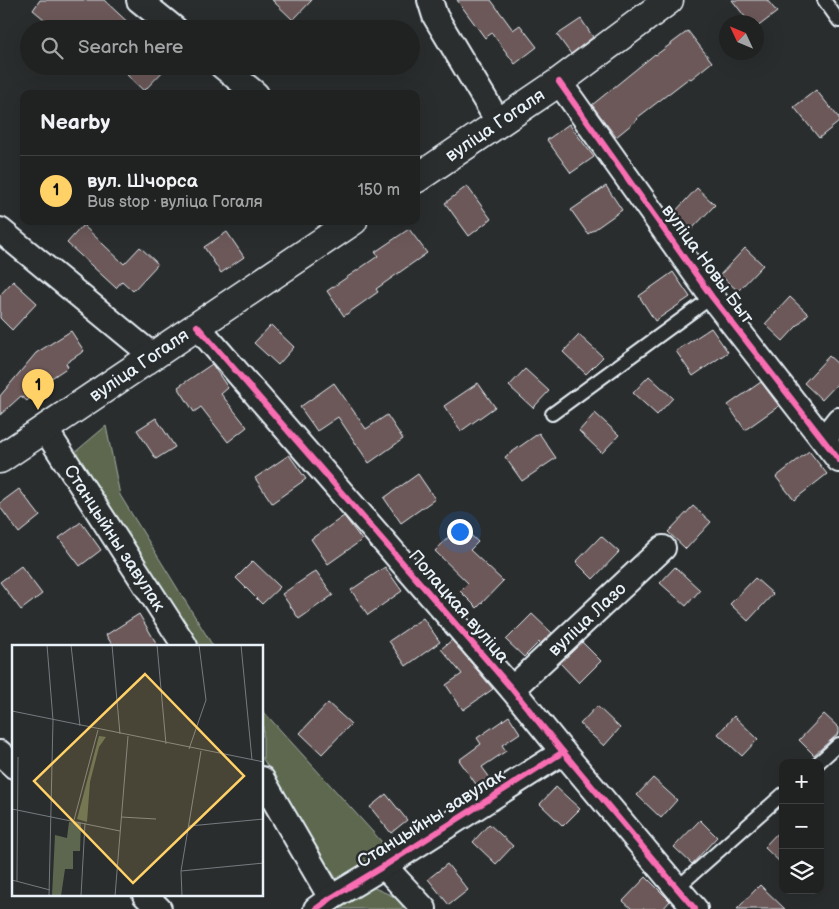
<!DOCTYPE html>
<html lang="en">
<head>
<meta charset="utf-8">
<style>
  :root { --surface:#202222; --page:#2d2f2f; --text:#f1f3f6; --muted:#a2a4a5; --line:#3d3f40; --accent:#ffd166 }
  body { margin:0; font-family:"Balsamiq Sans",sans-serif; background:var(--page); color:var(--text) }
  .controls { position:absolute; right:15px; bottom:15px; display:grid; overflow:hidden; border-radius:10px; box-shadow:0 5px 20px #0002 }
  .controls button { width:45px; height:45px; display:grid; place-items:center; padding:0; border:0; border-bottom:1px solid var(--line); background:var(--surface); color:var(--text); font:25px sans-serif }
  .compass { position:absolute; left:719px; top:15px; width:45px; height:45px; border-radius:50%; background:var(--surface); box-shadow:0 5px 20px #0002; rotate:314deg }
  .you { position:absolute; left:459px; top:531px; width:18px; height:18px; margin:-12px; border:4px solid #fff; border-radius:50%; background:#1a73e8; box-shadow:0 0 0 8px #1a73e833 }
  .badge { display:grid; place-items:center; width:32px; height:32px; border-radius:50%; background:var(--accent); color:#111; font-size:16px; font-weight:700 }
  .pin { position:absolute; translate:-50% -41px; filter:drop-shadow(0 1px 2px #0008) }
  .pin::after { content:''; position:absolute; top:26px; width:18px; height:15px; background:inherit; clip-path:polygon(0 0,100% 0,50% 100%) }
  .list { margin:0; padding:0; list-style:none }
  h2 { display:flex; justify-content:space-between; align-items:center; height:65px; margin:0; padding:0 20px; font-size:21px }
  h2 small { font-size:16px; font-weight:400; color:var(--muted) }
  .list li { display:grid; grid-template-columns:32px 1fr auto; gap:15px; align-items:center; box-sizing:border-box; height:70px; padding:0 20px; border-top:1px solid var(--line) }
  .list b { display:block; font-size:19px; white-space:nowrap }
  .list p { margin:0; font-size:16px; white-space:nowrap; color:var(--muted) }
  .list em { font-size:16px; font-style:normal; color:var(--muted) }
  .icon { flex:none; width:28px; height:28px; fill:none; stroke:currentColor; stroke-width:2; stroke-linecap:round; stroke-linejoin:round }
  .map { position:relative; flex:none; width:839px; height:909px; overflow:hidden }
  .search { position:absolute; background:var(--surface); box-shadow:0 5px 20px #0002; left:20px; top:20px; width:400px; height:55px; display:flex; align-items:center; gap:12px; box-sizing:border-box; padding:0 18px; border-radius:28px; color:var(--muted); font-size:19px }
  .panel { position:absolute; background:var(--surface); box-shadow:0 5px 20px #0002; left:20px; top:90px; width:400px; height:135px; border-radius:10px }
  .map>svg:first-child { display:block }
  .green { fill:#5d674f; stroke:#a2aca4 }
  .building { fill:#6c5958; stroke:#e8f1f8 }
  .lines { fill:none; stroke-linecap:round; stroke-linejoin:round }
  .service-casing { stroke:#e8f1f8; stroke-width:16 }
  .minor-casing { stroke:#e8f1f8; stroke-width:28 }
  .secondary-casing { stroke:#e8f1f8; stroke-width:31 }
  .service { stroke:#2a2d2e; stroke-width:12 }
  .minor { stroke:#2a2d2e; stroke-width:24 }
  .secondary { stroke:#2a2d2e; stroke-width:28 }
  .cycleway-casing { stroke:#2a2d2e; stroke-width:9 }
  .cycleway { stroke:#f96db3; stroke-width:6 }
  .labels { text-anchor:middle; stroke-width:5; stroke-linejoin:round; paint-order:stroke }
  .street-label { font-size:18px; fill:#e8f1f8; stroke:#2a2d2e }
  .inset-road { fill:none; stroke:#767b7f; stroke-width:1 }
  .view { fill:#ffd166; fill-opacity:0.15; stroke:#ffd166; stroke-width:2.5 }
  .inset-edge { fill:none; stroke:#e8f1f8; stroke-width:2.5 }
</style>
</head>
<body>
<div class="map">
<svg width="839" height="909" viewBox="0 0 839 909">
  <rect width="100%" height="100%" fill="#2a2d2e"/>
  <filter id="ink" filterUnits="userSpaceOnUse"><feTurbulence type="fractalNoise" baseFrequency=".02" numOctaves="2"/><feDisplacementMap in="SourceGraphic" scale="10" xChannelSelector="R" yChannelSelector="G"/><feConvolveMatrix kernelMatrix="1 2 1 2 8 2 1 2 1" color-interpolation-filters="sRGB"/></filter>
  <g filter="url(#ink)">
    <g class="green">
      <path d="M106 426 120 495 213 646H193L74 453Z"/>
      <path d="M263 711 391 852 339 883 263 759Z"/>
      <path d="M370 886 395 897 405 909H340Z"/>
    </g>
    <g class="building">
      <path d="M40 0H104L135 29H56L33 10Z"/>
      <path d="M272 0H312L293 20Z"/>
      <path d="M457 0H491L513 30 520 25 537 47 515 64 492 33 485 38Z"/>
      <path d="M732 0H767L777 12 756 28V22H749Z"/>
      <path d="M581 19 593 37 571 54 557 35Z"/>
      <path d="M688 31 712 62 691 79 689 78 637 118 638 119 616 137 592 105 655 54 656 55Z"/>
      <path d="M134 66H168L144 91 127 75Z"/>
      <path d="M816 90 839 118V122L819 138 794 107Z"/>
      <path d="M569 124 594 157 571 173 547 140Z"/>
      <path d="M467 186 491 219 469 236 445 203Z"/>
      <path d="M606 186 622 210 588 234 571 210Z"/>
      <path d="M697 188 715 205 689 232 672 215Z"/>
      <path d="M83 225 124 264 140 247 158 264 133 291 122 281 116 288 67 243Z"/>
      <path d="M409 229 427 253 376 289 378 292 344 316 327 291 378 256 375 252Z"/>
      <path d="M227 232 244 257 221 273 204 247Z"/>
      <path d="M745 248 763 265 738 291 720 275Z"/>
      <path d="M673 272 690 297 655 321 639 296Z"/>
      <path d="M13 281 37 303 12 330 0 318V295Z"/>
      <path d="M790 297 808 314 783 341 765 324Z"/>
      <path d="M271 325 294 347 278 365 254 343Z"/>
      <path d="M711 328 728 352 693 376 676 351Z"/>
      <path d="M71 331 84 351 66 363 68 367 41 385 27 401 21 396 0 415V396L36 353Z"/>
      <path d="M579 335 603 357 586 374 563 352Z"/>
      <path d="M829 356 839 365V382L822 400 804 383Z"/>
      <path d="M212 364 228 388 221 394 247 427 228 442 201 407 194 412 178 387Z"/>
      <path d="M525 369 549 391 533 408 509 386Z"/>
      <path d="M649 376 673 398 657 415 633 393Z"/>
      <path d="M761 382 779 406 745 430 728 405Z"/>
      <path d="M334 383 366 429 387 415 403 439 369 463 338 417 317 431 300 407Z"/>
      <path d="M478 383 495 407 461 431 444 406Z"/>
      <path d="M595 413 619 435 602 453 579 431Z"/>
      <path d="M156 418 175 447 156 459 137 430Z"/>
      <path d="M539 433 556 458 522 481 505 457Z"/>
      <path d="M809 451 827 474 794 500 776 477Z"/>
      <path d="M289 455 306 479 272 503 255 478Z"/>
      <path d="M418 474 435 499 401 523 384 498Z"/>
      <path d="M19 489 40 516 19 533 0 507V503Z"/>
      <path d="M693 506 711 522 686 549 668 532Z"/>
      <path d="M344 516 362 540 328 564 311 539Z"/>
      <path d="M81 522 101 550 80 566 59 538Z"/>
      <path d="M460 525 478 542 470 550 503 581 477 608 460 591 468 583 435 551Z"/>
      <path d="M601 536 619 552 593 579 576 562Z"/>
      <path d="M253 561 280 587 262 604 236 578Z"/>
      <path d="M21 566 42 594 21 610 0 582Z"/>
      <path d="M385 567 402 591 368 615 351 590Z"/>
      <path d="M675 567 700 590 686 606 660 583Z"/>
      <path d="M316 571 333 595 299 619 282 594Z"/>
      <path d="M755 578 773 594 748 621 730 604Z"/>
      <path d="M139 614 158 646H113L106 635Z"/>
      <path d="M532 614 552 633 540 644 539 642 524 657 506 640Z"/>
      <path d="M423 618 440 642 406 666 389 641Z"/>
      <path d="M452 640 493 689 463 710 446 685 462 674 441 649Z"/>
      <path d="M582 642 601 661 579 683 560 663Z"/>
      <path d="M328 703 351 724 322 754 300 733Z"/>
      <path d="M597 706 620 728 604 746 580 724Z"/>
      <path d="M824 714 839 728V733L814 755 799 740Z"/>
      <path d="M509 716 520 733 502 745 506 751 482 767 490 778 478 787 459 760 481 744 477 738Z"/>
      <path d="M734 716 758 739 742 756 718 734Z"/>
      <path d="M653 778 677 800 661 818 637 795Z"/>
      <path d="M556 787 580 809 563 826 540 804Z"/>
      <path d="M386 794 407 820 391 833 370 807Z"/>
      <path d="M700 820 717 837 692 864 674 847Z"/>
      <path d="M489 824 513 846 496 864 473 842Z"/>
      <path d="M783 827V865L764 847Z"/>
      <path d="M447 864 468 890 449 905 428 879Z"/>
      <path d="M646 877 670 901 663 909H632L623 901Z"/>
      <path d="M760 885 785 909H737Z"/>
    </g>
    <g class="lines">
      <defs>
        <g id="service">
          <path d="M824 0 839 21"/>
          <path d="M552 414 712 297"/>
          <path d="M818 763 839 744"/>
          <path d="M677 888 783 794"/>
        </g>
        <g id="minor">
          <path d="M139 0 175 29"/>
          <path d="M430 0 435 16 499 123"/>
          <path d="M222 66 256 94"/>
          <path d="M559 82 712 297 839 460"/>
          <path d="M0 230 153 356"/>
          <path d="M197 326 512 689 563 752 677 888 695 909"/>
          <path d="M45 429 185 646"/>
          <path d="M824 439 839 420"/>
          <path d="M512 689 663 548"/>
          <path d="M0 753 14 766"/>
          <path d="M262 779 331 898"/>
          <path d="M384 866 424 909"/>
          <path d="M145 895 159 909"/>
          <path d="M316 909 331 898 384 866 563 752"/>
        </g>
        <g id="secondary">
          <path d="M416 179 559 82 669 0"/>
          <path d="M0 459 353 221"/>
        </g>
      </defs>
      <use href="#service" class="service-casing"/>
      <use href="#minor" class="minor-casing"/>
      <use href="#secondary" class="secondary-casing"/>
      <use href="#service" class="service"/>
      <use href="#minor" class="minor"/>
      <use href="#secondary" class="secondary"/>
      <defs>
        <g id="cycleway">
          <path d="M559 82 712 297 839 460"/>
          <path d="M197 326 512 689 563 752 677 888 695 909"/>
          <path d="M316 909 331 898 384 866 563 752"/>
        </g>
      </defs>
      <use href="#cycleway" class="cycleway-casing"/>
      <use href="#cycleway" class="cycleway"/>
    </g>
  </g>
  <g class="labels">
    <g class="street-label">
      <text transform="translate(495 125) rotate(-34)" y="6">вуліца Гогаля</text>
      <text transform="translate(708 264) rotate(54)" y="6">вуліца Новы Быт</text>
      <text transform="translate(139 365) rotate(-34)" y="6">вуліца Гогаля</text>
      <text transform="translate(115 538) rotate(57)" y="6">Станцыйны завулак</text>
      <text transform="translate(459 606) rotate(49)" y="6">Полацкая вуліца</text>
      <text transform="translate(587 619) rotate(-43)" y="6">вуліца Лазо</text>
      <text transform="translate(431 818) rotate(-32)" y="6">Станцыйны завулак</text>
    </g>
  </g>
  <g transform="translate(12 645)">
    <rect width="251" height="251" fill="#2a2d2e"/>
    <path d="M87 91 94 92 87 102 78 137 75 177 65 174ZM57 177 69 178 68 206H61V224H53L49 251H40L43 190 55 193Z" fill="#5d674f"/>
    <path class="inset-road" d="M35 0 41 75 37 251M59 0 68 81M100 0 108 89M145 0 154 99M229 0 240 115M0 66 252 117M177 104 194 55 187 0M0 164 108 186M109 172 144 174M62 175 86 85M177 181 252 174M169 226 252 218M0 235 38 245M5 236 6 112M69 251 73 178M103 251 116 91M170 251 169 226 189 106"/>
    <path class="view" d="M133 29 232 131 121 238 22 136Z"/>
    <rect width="251" height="251" class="inset-edge"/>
  </g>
</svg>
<div class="controls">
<button>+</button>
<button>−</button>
<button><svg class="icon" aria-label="layers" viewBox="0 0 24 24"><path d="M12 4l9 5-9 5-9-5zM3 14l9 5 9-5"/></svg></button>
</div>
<svg class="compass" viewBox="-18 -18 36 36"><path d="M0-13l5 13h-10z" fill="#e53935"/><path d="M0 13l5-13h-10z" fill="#a2a4a5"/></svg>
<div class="you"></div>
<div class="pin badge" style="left:38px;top:410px">1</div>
<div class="search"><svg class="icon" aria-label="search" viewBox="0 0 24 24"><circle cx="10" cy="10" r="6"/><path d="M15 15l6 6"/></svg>Search here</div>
<section class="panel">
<h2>Nearby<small></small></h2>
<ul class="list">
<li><span class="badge">1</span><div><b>вул. Шчорса</b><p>Bus stop · вуліца Гогаля</p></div><em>150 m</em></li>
</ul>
</section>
</div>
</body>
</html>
